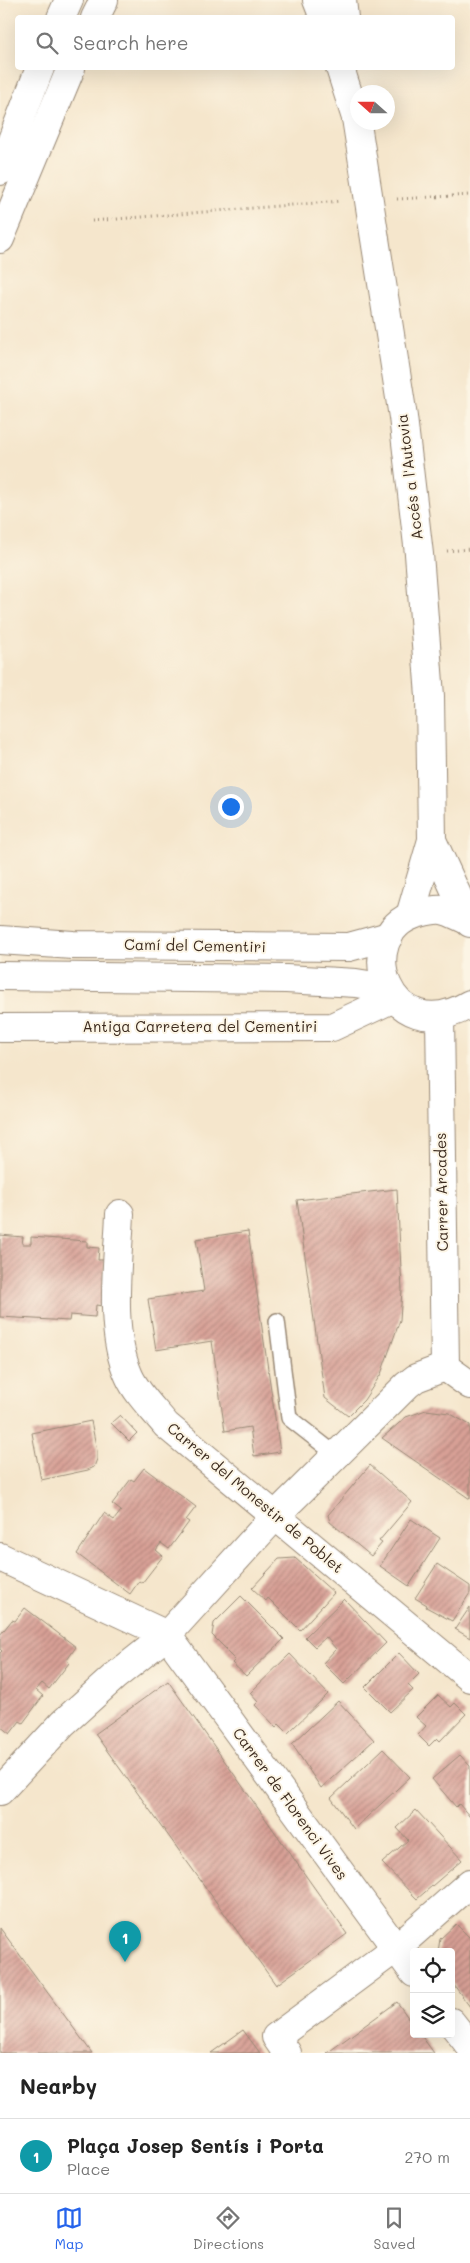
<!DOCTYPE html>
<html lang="en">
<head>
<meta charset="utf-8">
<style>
  :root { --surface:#fff; --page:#f6f6f6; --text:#222; --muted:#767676; --line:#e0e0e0; --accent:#2563eb }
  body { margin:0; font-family:Mali,sans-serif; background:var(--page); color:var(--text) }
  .controls { position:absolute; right:15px; bottom:15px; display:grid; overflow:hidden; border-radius:5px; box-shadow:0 5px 20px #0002 }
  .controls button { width:45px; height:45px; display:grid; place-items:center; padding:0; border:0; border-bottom:1px solid var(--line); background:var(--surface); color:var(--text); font:25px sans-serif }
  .compass { position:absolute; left:350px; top:85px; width:45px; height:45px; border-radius:50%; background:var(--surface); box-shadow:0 5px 20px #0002; rotate:291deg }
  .you { position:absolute; left:230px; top:806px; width:18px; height:18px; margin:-12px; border:4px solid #fff; border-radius:50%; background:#1a73e8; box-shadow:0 0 0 8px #1a73e833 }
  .badge { display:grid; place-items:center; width:32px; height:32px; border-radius:50%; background:var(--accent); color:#fff; font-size:16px; font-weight:700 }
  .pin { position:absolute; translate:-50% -41px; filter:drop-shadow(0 1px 2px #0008) }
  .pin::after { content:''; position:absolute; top:26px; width:18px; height:15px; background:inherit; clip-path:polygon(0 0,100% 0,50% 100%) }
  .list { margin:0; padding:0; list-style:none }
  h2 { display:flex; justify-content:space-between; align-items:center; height:65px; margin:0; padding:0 20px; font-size:21px }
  h2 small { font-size:16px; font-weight:400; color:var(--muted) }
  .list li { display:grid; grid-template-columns:32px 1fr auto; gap:15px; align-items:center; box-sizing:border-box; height:75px; padding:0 20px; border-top:1px solid var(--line) }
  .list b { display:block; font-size:19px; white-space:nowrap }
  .list p { margin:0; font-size:16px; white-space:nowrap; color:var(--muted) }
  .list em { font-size:16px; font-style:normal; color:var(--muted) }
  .icon { flex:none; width:28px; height:28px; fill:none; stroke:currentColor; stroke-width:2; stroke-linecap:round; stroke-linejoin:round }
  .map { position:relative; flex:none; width:470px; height:2053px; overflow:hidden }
  .search { position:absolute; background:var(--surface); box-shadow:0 5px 20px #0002; left:15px; right:15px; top:15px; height:55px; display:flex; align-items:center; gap:12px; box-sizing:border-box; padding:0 18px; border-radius:5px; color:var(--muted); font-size:19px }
  .sheet { height:140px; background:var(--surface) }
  nav { display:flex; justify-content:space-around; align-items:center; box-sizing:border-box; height:70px; border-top:1px solid var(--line); background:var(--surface); font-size:14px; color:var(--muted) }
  nav a { display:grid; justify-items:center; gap:2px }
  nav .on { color:var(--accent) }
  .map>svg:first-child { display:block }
  .building { fill:url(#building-hatch) }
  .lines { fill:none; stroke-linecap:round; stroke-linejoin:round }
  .lane-casing { stroke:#988875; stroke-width:18 }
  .street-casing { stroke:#988875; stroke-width:30 }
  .secondary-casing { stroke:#988875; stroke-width:30 }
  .highway-casing { stroke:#988875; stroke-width:30 }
  .path { stroke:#988875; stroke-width:3; stroke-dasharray:1 4; stroke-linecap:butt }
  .lane { stroke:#fff; stroke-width:15 }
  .street { stroke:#fff; stroke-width:28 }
  .secondary { stroke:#fff; stroke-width:28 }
  .highway { stroke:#fff; stroke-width:28 }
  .labels { text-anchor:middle; stroke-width:4; stroke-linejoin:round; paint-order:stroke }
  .street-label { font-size:15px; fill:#3b2a1e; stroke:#fcf5e5 }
</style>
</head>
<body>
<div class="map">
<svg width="470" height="2053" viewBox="0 0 470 2053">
  <defs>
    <pattern id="building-hatch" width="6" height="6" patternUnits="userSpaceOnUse" patternTransform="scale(1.25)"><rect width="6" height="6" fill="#d8a096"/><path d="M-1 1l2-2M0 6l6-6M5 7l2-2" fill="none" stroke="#b0837a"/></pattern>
  </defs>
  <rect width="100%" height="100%" fill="#fcf5e5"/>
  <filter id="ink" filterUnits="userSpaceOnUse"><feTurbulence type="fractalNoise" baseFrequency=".02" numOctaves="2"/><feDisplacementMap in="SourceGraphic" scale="10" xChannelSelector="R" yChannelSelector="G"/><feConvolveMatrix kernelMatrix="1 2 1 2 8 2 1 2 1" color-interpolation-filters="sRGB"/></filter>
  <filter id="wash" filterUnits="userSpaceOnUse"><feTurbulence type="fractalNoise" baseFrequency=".0096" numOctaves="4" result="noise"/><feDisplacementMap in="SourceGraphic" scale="20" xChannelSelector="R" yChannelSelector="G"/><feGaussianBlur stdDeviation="1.12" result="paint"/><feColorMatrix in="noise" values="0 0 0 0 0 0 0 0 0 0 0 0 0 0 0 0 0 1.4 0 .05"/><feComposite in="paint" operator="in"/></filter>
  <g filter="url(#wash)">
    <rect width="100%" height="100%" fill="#f5e6cc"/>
    <g id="blocks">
      <g class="building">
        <path d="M397 1189 402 1290 400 1320 381 1374 364 1400 348 1416 325 1398 297 1200Z"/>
        <path d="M248 1231 280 1452 254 1456 250 1427 225 1431 212 1341 156 1350 148 1299 204 1291 196 1239Z"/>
        <path d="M0 1235 23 1237 22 1244H31V1237L87 1241V1247L99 1248 98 1260H105L102 1306 96 1305 95 1317 70 1315 69 1321 0 1317Z"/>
        <path d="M426 1410 449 1413 470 1425V1499L382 1438 406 1417Z"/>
        <path d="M120 1415 137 1433 129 1441 111 1423Z"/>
        <path d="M91 1421 97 1451V1459L94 1467 88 1470 41 1480 32 1433Z"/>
        <path d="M370 1465 412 1502 379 1541 382 1543 371 1556 330 1522 328 1515Z"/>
        <path d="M144 1468 196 1507 186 1520 189 1522 169 1549 161 1543 156 1550 163 1556 142 1583 139 1581 130 1594 77 1554 104 1513 114 1520 121 1511 112 1504 131 1479 134 1481Z"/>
        <path d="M411 1519 440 1538 409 1586 380 1566Z"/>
        <path d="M295 1558 334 1593 300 1630 268 1598 266 1601 252 1588 279 1559Z"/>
        <path d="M437 1564 470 1586V1593L452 1621 426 1607 427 1605 415 1598Z"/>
        <path d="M241 1596 284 1639 246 1676 232 1663 235 1660 225 1650 226 1649 212 1635 214 1623Z"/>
        <path d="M344 1599 386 1643 344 1684 323 1663 336 1649 326 1637 315 1647 305 1637Z"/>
        <path d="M470 1607V1638L455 1629Z"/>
        <path d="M25 1608 76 1647 67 1660 69 1663 49 1689 42 1683 36 1690 43 1696 23 1723 20 1721 10 1734 0 1726V1653L2 1651 0 1649V1635L12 1620 15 1621Z"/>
        <path d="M399 1653 419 1674 408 1685 413 1690 390 1712 365 1687Z"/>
        <path d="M290 1654 328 1694 288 1733 279 1724 276 1727 255 1705 258 1702 250 1693Z"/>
        <path d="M168 1681 347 1934 276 1985 95 1734Z"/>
        <path d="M438 1695 451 1707 455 1703 466 1714 440 1741 437 1738 429 1746 418 1735 426 1726 416 1717Z"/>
        <path d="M338 1701 374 1740 321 1788 292 1744Z"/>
        <path d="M383 1749 410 1777 354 1829 331 1798Z"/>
        <path d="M460 1755 470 1766V1817L459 1804 456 1807 432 1779Z"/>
        <path d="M416 1810 462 1860 417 1899 382 1863 408 1840 397 1828Z"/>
        <path d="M456 1924 470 1938V2007L451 1981V1952H438L440 1939Z"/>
        <path d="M0 1928 92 2053H0Z"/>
        <path d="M397 2002 414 2026V2034H420L434 2053H327Z"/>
        <path d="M243 2030 260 2053H211Z"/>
      </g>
    </g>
  </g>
  <g filter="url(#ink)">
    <use href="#blocks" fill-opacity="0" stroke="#988875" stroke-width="1"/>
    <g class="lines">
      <defs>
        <path id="lane" d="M277 1321 289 1418 335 1454"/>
        <g id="street">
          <path d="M440 1017 445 1367"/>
          <path d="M0 1028 332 1027 394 998"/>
          <path d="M120 1214C118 1264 108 1330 129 1376 137 1394 154 1410 166 1425L470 1678"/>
          <path d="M445 1367 470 1385"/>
          <path d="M0 1557 167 1635 414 1973"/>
          <path d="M0 1791 63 1723 114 1677 167 1635 276 1515 407 1385 416 1378 445 1367"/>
          <path d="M451 2022 470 2046"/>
          <path d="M287 2053 276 2037 395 1949 470 1883"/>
        </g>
        <g id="secondary">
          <path d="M356 118 403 417 419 554 430 696 432 840 410 916"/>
          <path d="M432 840 470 923"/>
          <path d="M467 920C459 917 450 911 442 910 433 909 424 912 416 914 350 935 388 1053 470 1004"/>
          <path d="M0 940 73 945 349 947 389 936"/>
          <path d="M0 976 286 979 356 983 388 988"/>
        </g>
        <g id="highway">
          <path d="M317 0 324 18"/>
          <path d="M342 0 344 18"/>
          <path d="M61 18 69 0"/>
          <path d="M95 18 104 0"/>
          <path d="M340 68 356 118"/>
          <path d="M0 171 40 68"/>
          <path d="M0 239 71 68"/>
        </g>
      </defs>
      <use href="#lane" class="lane-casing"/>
      <use href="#street" class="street-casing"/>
      <use href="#secondary" class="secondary-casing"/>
      <use href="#highway" class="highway-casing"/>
      <g class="path">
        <path d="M397 199 470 195"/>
        <path d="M92 221 341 201"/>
        <path d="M447 551 470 549"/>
      </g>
      <use href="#lane" class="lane"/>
      <use href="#street" class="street"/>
      <use href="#secondary" class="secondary"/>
      <use href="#highway" class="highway"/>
    </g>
  </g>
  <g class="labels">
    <g class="street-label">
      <text transform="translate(410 477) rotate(-97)" y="5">Accés a l'Autovia</text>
      <text transform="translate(195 946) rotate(1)" y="5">Camí del Cementiri</text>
      <text x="200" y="1032">Antiga Carretera del Cementiri</text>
      <text transform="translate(442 1192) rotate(-91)" y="5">Carrer Arcades</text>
      <text transform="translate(255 1498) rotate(40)" y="5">Carrer del Monestir de Poblet</text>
      <text transform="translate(290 1804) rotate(54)" y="5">Carrer de Florenci Vives</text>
    </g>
  </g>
</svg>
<div class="controls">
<button><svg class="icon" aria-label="locate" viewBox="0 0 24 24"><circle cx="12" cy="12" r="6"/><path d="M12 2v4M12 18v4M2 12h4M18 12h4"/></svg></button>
<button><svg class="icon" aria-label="layers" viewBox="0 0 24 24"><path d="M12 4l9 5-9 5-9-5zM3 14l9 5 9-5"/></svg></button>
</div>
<svg class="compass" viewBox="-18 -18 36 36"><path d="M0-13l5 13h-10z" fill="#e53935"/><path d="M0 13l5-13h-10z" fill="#767676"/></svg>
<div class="you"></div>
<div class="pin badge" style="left:125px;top:1962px;background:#0f9aa8">1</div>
<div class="search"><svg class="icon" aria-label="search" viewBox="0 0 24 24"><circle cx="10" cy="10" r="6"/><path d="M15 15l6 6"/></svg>Search here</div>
</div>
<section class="sheet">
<h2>Nearby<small></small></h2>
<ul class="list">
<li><span class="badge" style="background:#0f9aa8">1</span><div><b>Plaça Josep Sentís i Porta</b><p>Place</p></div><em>270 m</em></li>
</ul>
</section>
<nav>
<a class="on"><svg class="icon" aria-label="map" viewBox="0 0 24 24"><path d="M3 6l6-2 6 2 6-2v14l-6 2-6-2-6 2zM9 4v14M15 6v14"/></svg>Map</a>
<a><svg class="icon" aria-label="directions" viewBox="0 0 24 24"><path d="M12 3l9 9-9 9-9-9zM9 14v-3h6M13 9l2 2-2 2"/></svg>Directions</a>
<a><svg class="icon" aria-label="saved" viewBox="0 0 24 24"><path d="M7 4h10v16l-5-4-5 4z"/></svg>Saved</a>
</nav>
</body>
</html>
